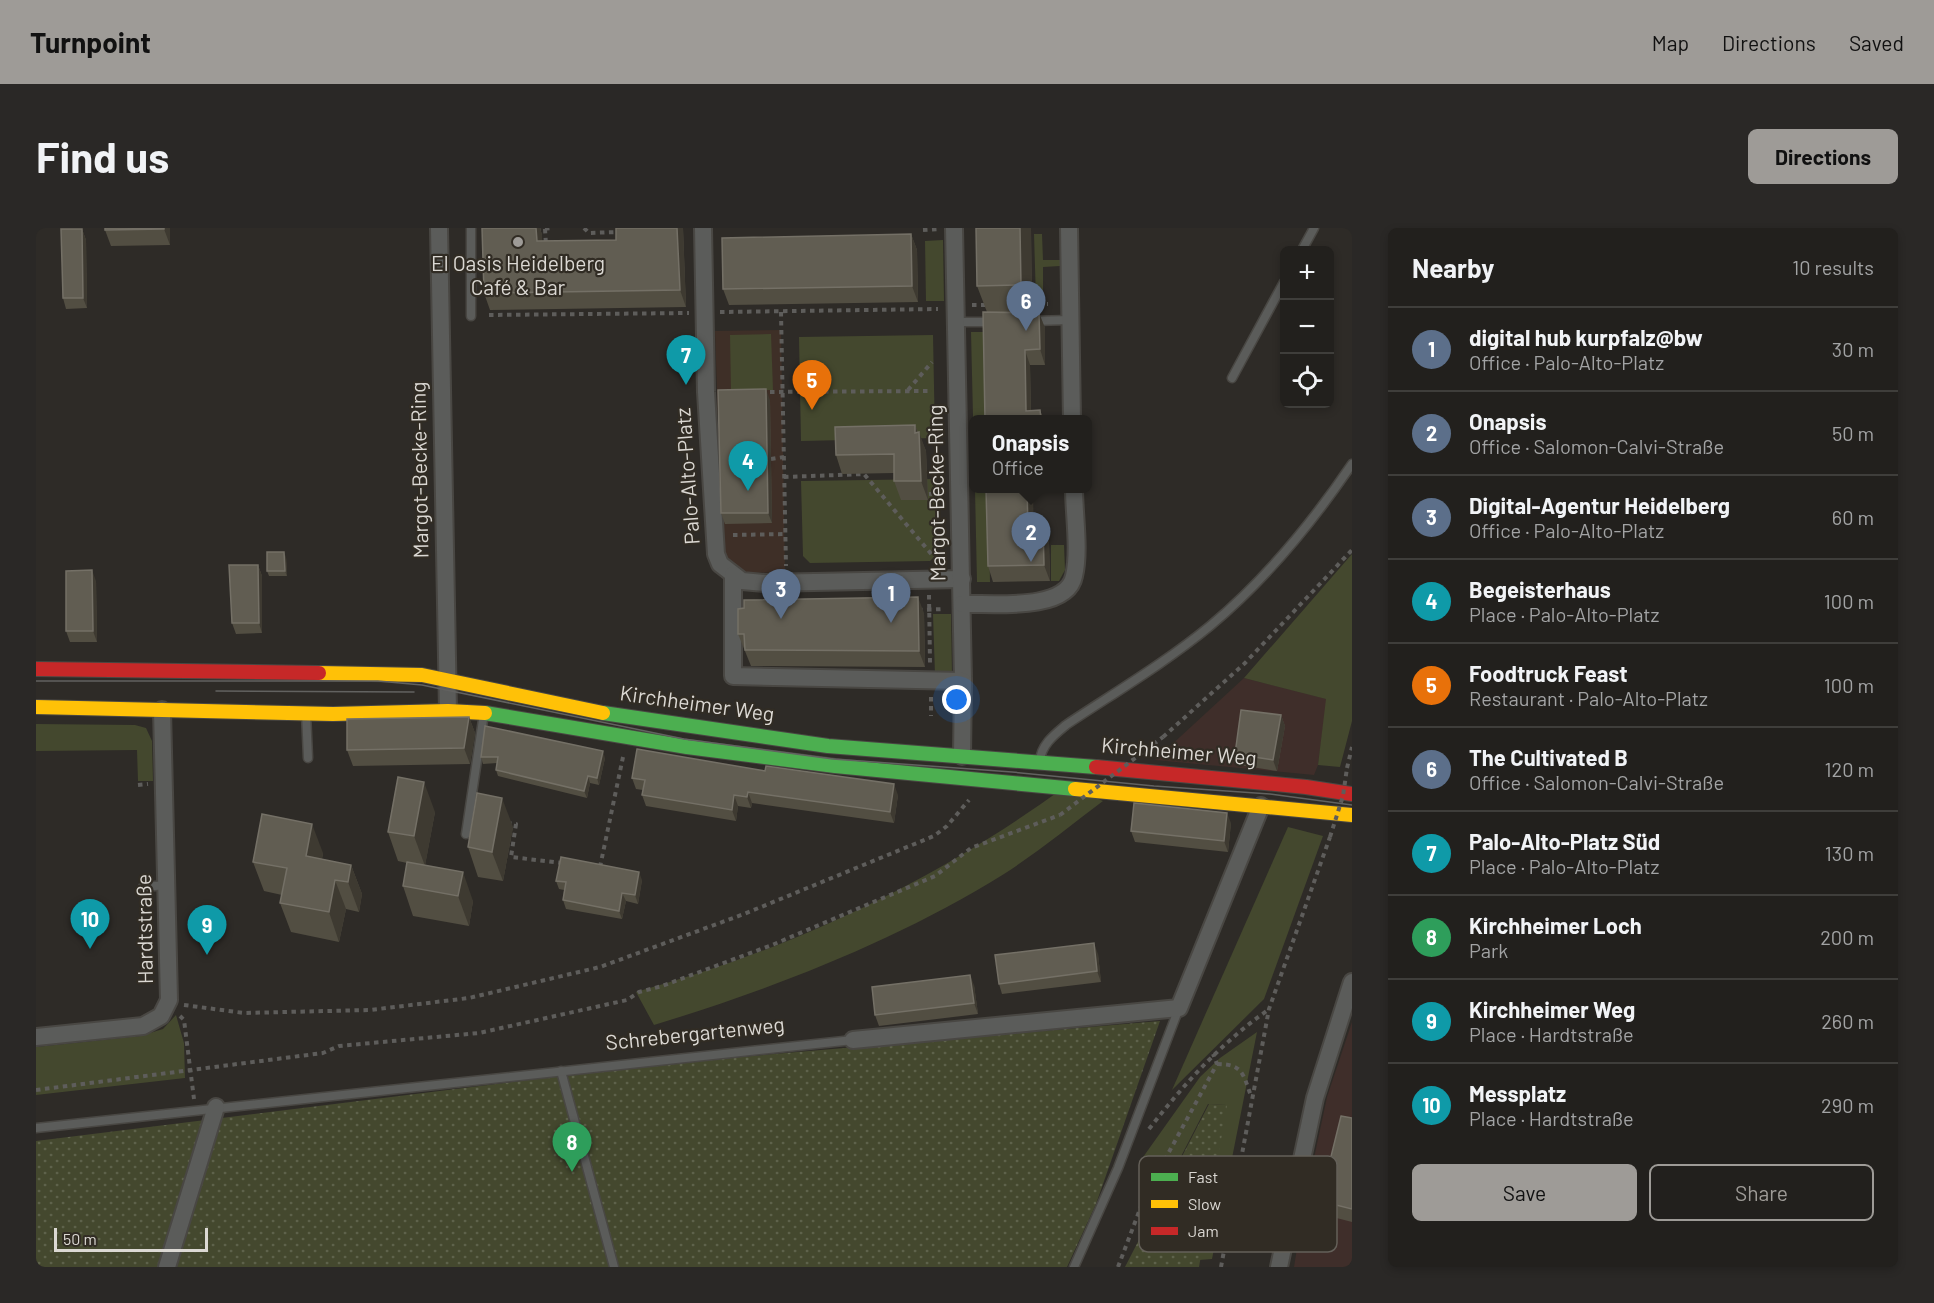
<!DOCTYPE html>
<html lang="en">
<head>
<meta charset="utf-8">
<style>
  :root { --surface:#22201d; --page:#2a2826; --text:#f1f3f6; --muted:#a2a3a4; --line:#3f3e3b; --accent:#9e9b97 }
  body { margin:0; font-family:Barlow,sans-serif; background:var(--page); color:var(--text) }
  .controls { position:absolute; right:18px; top:18px; display:grid; overflow:hidden; border-radius:9px; box-shadow:0 3px 9px #0003 }
  .controls button { width:54px; height:54px; display:grid; place-items:center; padding:0; border:0; border-bottom:2px solid var(--line); background:var(--surface); color:var(--text); font:30px sans-serif }
  .scale { position:absolute; left:18px; bottom:15px; width:154px; box-sizing:border-box; padding-left:6px; border:3px solid #dbd8d3; border-top:0; font-size:16px; line-height:21px; white-space:nowrap; color:#dbd8d3; -webkit-text-stroke:4px #312c24; paint-order:stroke }
  .you { position:absolute; left:921px; top:472px; width:21px; height:21px; margin:-15px; border:4px solid #fff; border-radius:50%; background:#1a73e8; box-shadow:0 0 0 9px #1a73e833 }
  .badge { display:grid; place-items:center; width:39px; height:39px; border-radius:50%; background:var(--accent); color:#fff; font-size:20px; font-weight:700 }
  .pin { position:absolute; translate:-50% -50px; filter:drop-shadow(0 2px 3px #0008) }
  .pin::after { content:''; position:absolute; top:32px; width:21px; height:18px; background:inherit; clip-path:polygon(0 0,100% 0,50% 100%) }
  .popup { position:absolute; left:933px; top:187px; width:123px; height:78px; box-sizing:border-box; display:grid; place-content:center; border-radius:9px; background:var(--surface); filter:drop-shadow(0 2px 4px #0005); font-size:20px; white-space:nowrap; color:var(--muted) }
  .popup b { font-size:22px; color:var(--text) }
  .popup::after { content:''; position:absolute; left:50%; top:100%; margin-left:-12px; border:12px solid transparent; border-top-color:var(--surface) }
  .list { margin:0; padding:0; list-style:none }
  h2 { display:flex; justify-content:space-between; align-items:center; height:78px; margin:0; padding:0 24px; font-size:26px }
  h2 small { font-size:20px; font-weight:400; color:var(--muted) }
  .list li { display:grid; grid-template-columns:39px 1fr auto; gap:18px; align-items:center; box-sizing:border-box; height:84px; padding:0 24px; border-top:2px solid var(--line) }
  .list b { display:block; font-size:22px; white-space:nowrap }
  .list p { margin:0; font-size:20px; white-space:nowrap; color:var(--muted) }
  .list em { font-size:20px; font-style:normal; color:var(--muted) }
  .actions { display:flex; gap:12px; padding:18px 24px }
  .actions a { flex:1; padding:14px 0; border:2px solid var(--accent); border-radius:9px; text-align:center; font-size:21px; color:var(--accent) }
  .actions .main { background:var(--accent); color:#111 }
  .icon { flex:none; width:33px; height:33px; fill:none; stroke:currentColor; stroke-width:2; stroke-linecap:round; stroke-linejoin:round }
  .map { position:relative; flex:none; width:1316px; height:1039px; overflow:hidden; border-radius:9px }
  header { display:flex; align-items:center; gap:36px; box-sizing:border-box; height:84px; padding:0 30px; background:var(--accent); color:#111 }
  header strong { font-size:28px }
  nav { display:flex; gap:33px; margin-inline-start:auto; font-size:21px }
  .intro { display:flex; align-items:center; justify-content:space-between; box-sizing:border-box; height:144px; padding:0 36px }
  h1 { margin:0; font-size:42px }
  .button { padding:15px 27px; border-radius:9px; background:var(--accent); color:#111; font-size:21px; font-weight:700 }
  main { display:flex; gap:36px; padding:0 36px }
  aside { flex:1; background:var(--surface); border-radius:9px; box-shadow:0 3px 9px #0003 }
  .map>svg:first-child { display:block }
  .commercial { fill:#3f2e2a }
  .education { fill:#3e2f27 }
  .grass { fill:#44482e }
  .park { fill:url(#park-dots) }
  .lines { fill:none; stroke-linecap:round; stroke-linejoin:round }
  .lane-casing { stroke:#494743; stroke-width:11 }
  .street-casing { stroke:#494743; stroke-width:20 }
  .fast-casing { stroke:#494743; stroke-width:16 }
  .slow-casing { stroke:#494743; stroke-width:16 }
  .jam-casing { stroke:#494743; stroke-width:16 }
  .path { stroke:#5e5d5b; stroke-width:4; stroke-dasharray:4.5 4.5; stroke-linecap:butt }
  .lane { stroke:#5b5c5a; stroke-width:8 }
  .street { stroke:#5b5c5a; stroke-width:16 }
  .fast { stroke:#4caf50; stroke-width:14 }
  .slow { stroke:#ffc107; stroke-width:14 }
  .jam { stroke:#c62828; stroke-width:14 }
  .tram { stroke:#626260; stroke-width:1.5 }
  .path-bridge { stroke:#5e5d5b; stroke-width:4; stroke-dasharray:4.5 4.5; stroke-linecap:butt }
  .wall { fill:#524e42 }
  .shaded-wall { fill:#3e3a31 }
  .building { fill:#615d52; stroke:#747066; stroke-width:1.5 }
  .poi-dot { fill:#9e9b97; stroke:#312c24; stroke-width:2 }
  .labels { text-anchor:middle; stroke-width:4.5; stroke-linejoin:round; paint-order:stroke }
  .poi-label { font-size:21px; fill:#dbd8d3; stroke:#312c24 }
  .street-label { font-size:21px; fill:#dbd8d3; stroke:#312c24 }
  .key { fill:#312c24; stroke:#646059; stroke-width:1.5 }
  .key-label { font-size:16px; fill:#dbd8d3 }
</style>
</head>
<body>
<header>
<strong>Turnpoint</strong>
<nav><a>Map</a><a>Directions</a><a>Saved</a></nav>
</header>
<div class="intro"><h1>Find us</h1><a class="button">Directions</a></div>
<main>
<div class="map">
<svg width="1316" height="1039" viewBox="0 0 1316 1039">
  <defs>
    <pattern id="park-dots" width="8" height="8" patternUnits="userSpaceOnUse" patternTransform="scale(1.5)"><rect width="8" height="8" fill="#44482e"/><path d="M2 2h.1M6 6h.1" fill="none" stroke="#5e624b" stroke-width="1.8" stroke-linecap="round"/></pattern>
  </defs>
  <rect width="100%" height="100%" fill="#2e2b27"/>
  <g class="commercial">
    <path d="M1208 450 1291 471 1282 537 1278 547 1119 532Z"/>
    <path d="M1316 794V1039H1258L1268 977 1291 869Z"/>
  </g>
  <path class="education" d="M745 102 749 344 713 345 687 333 679 103Z"/>
  <g class="grass">
    <path d="M998 6H1006L1007 32H1024V38L1007 39V72H1000Z"/>
    <path d="M907 12 908 73H890L889 13Z"/>
    <path d="M935 104H949L951 191 938 192V231Z"/>
    <path d="M735 106 737 162H695L694 107Z"/>
    <path d="M897 107 899 210 765 213 763 109Z"/>
    <path d="M900 251 901 326 894 333 774 335 767 328 765 253Z"/>
    <path d="M939 261H952L954 354H941Z"/>
    <path d="M1015 317H1028L1029 342 1023 353H1015Z"/>
    <path d="M1316 326V493L1304 539 1282 537 1290 471 1208 450Z"/>
    <path d="M897 386H915L916 447H899Z"/>
    <path d="M0 496 99 497 110 500 116 513 117 553H102L101 522 0 523Z"/>
    <path d="M1030 558 1067 573C1034 598 1002 624 968 646 860 713 739 760 618 797L600 764C754 722 900 653 1030 558Z"/>
    <path d="M1252 599 1287 608 1228 771 1136 862Z"/>
    <path d="M140 787 148 815 149 850 0 867V819L104 808 127 801Z"/>
    <path d="M1221 804 1176 1031 1163 1032 1190 877 1172 876 1137 944 1105 932 1164 849 1184 830Z"/>
  </g>
  <g class="park">
    <path d="M1124 793 1060 976 1031 1039H0V913L622 836Z"/>
    <path d="M1173 876 1191 877 1163 1039H1089Z"/>
  </g>
  <g class="lines">
    <defs>
      <g id="lane">
        <path d="M435 0V88"/>
        <path d="M1266 22 1278 0"/>
        <path d="M996 93 1034 92"/>
        <path d="M920 94H956"/>
        <path d="M1196 150 1248 54"/>
        <path d="M270 485 272 530"/>
        <path d="M1004 533C1005 517 1018 507 1030 497 1078 465 1129 435 1174 398 1229 352 1276 295 1316 236"/>
        <path d="M430 606 448 485"/>
        <path d="M107 659 131 657"/>
        <path d="M525 843 578 1039"/>
        <path d="M0 900 817 812"/>
        <path d="M1038 1039 1082 940 1143 780"/>
      </g>
      <g id="street">
        <path d="M403 0 412 483"/>
        <path d="M667 0 670 164 680 326 684 336 706 353 729 355 926 351"/>
        <path d="M918 0 927 453 926 528"/>
        <path d="M1033 0 1036 192"/>
        <path d="M697 347V448L927 453"/>
        <path d="M926 376C955 375 1031 384 1038 348 1044 323 1038 286 1038 260"/>
        <path d="M0 809 107 798 125 788 133 772 126 482"/>
        <path d="M817 812 1143 780 1225 578"/>
        <path d="M131 1039 180 879"/>
        <path d="M1243 1039 1279 870 1316 754"/>
      </g>
      <g id="fast">
        <path d="M449 485 651 519 799 538 1039 561"/>
        <path d="M567 485 792 518 1060 539"/>
      </g>
      <g id="slow">
        <path d="M283 445 386 447 567 485"/>
        <path d="M0 479 297 486 412 483 449 485"/>
        <path d="M1039 561 1316 587"/>
      </g>
      <g id="jam">
        <path d="M0 441 283 445"/>
        <path d="M1060 539 1270 559 1316 566"/>
      </g>
    </defs>
    <use href="#lane" class="lane-casing"/>
    <use href="#street" class="street-casing"/>
    <use href="#fast" class="fast-casing"/>
    <use href="#slow" class="slow-casing"/>
    <use href="#jam" class="jam-casing"/>
    <g class="path">
      <path d="M548 0 553 5 582 4"/>
      <path d="M509 1 510 17"/>
      <path d="M500 2 515 0"/>
      <path d="M887 2 903 1"/>
      <path d="M993 76H1012"/>
      <path d="M936 77H952"/>
      <path d="M684 84 902 81"/>
      <path d="M745 84 750 338"/>
      <path d="M453 87 653 85"/>
      <path d="M872 162 896 134"/>
      <path d="M725 164 896 163"/>
      <path d="M735 231 748 229"/>
      <path d="M896 231H907"/>
      <path d="M748 249 828 246 902 334"/>
      <path d="M893 266 905 265"/>
      <path d="M697 307 750 306"/>
      <path d="M893 367 894 435"/>
      <path d="M882 382 908 381"/>
      <path d="M895 469V488"/>
      <path d="M1127 509 1209 435 1316 322"/>
      <path d="M1311 540 1316 519"/>
      <path d="M102 557 112 556"/>
      <path d="M471 595 480 596 475 629 526 635"/>
      <path d="M564 639 587 529"/>
      <path d="M148 777 208 785 334 782 433 770 564 739 708 686 898 608 911 598 933 572"/>
      <path d="M144 788 148 792 158 871"/>
      <path d="M1181 836C1207 836 1207 846 1215 868"/>
      <path d="M0 862 287 825 303 818 443 805 591 772 603 764 626 758 736 717 899 648 935 620 1024 587"/>
      <path d="M1113 901C1149 855 1185 815 1232 782"/>
      <path d="M1082 1039 1109 968 1181 836 1177 826"/>
      <path d="M1185 1039 1233 781 1294 609"/>
    </g>
    <use href="#lane" class="lane"/>
    <use href="#street" class="street"/>
    <use href="#fast" class="fast"/>
    <use href="#slow" class="slow"/>
    <use href="#jam" class="jam"/>
    <g class="tram">
      <path d="M0 453H342L386 457 648 511 797 531 976 544 1118 558 1234 566 1316 577"/>
      <path d="M180 463 378 464"/>
    </g>
    <g class="path-bridge">
      <path d="M1024 587 1127 509"/>
      <path d="M1294 609 1307 568 1311 540"/>
    </g>
  </g>
  <g class="wall">
    <path d="M134 0V17L75 18 69 2Z"/>
    <path d="M446 0H504L506 7V13L580 12V0H647L650 79 454 82 448 65Z"/>
    <path d="M995 0 996 85H1003L1009 100V137H994L995 183 1004 182 1008 192H949L951 84 941 58Z"/>
    <path d="M46 1 50 12 51 80 30 81 27 70Z"/>
    <path d="M875 6 881 22 882 74 693 77 687 61Z"/>
    <path d="M734 172 736 295 689 296 685 285Z"/>
    <path d="M879 197 890 223 892 272H865L858 253V245L806 246 800 227Z"/>
    <path d="M950 261H997V299H1007L1013 315 1014 353 957 354 952 338Z"/>
    <path d="M250 329 251 348H233L231 343Z"/>
    <path d="M222 337 226 348V405L200 406 196 395Z"/>
    <path d="M60 353 61 414H34L30 403Z"/>
    <path d="M888 385 889 439 715 438 702 406Z"/>
    <path d="M1245 487 1249 498 1241 543 1203 537 1199 526Z"/>
    <path d="M433 489 439 505 434 536 317 538 311 522Z"/>
    <path d="M445 529 569 530 563 557 554 555 551 570 462 548 460 542 461 535 447 536Z"/>
    <path d="M596 550 862 567 858 595 716 575 715 580 702 578 700 593 610 578 606 567 607 562 600 561Z"/>
    <path d="M399 584 389 637 437 673 433 698 377 688 367 658 371 635 362 633 352 604Z"/>
    <path d="M1195 595 1192 624 1099 614 1095 603Z"/>
    <path d="M477 599 467 653 442 649 432 619Z"/>
    <path d="M287 625 286 631 315 637 326 666 323 684 310 681 303 714 255 704 244 675 246 667 228 663 217 634Z"/>
    <path d="M606 652 602 676 590 673 586 691 530 681 527 672 528 662 523 661 520 653Z"/>
    <path d="M1062 726 1065 754 966 766 963 756Z"/>
    <path d="M938 757 942 786 843 798 839 787Z"/>
    <path d="M1316 890V994L1289 987 1284 973Z"/>
  </g>
  <g class="shaded-wall">
    <path d="M128 0H134V17L128 1Z"/>
    <path d="M500 0H504L506 7 507 30 501 13Z"/>
    <path d="M641 0H647L650 79 644 62Z"/>
    <path d="M984 0H995L996 86 985 57Z"/>
    <path d="M46 1 50 12 51 80 47 70Z"/>
    <path d="M875 6 881 22 882 74 876 58Z"/>
    <path d="M1003 85 1009 100V137L1004 121Z"/>
    <path d="M989 122 994 137 995 192 990 183Z"/>
    <path d="M730 161 734 172 736 295 732 285Z"/>
    <path d="M879 197 883 208V204L890 223 892 272 885 253 879 205Z"/>
    <path d="M991 261H997L998 315 992 299Z"/>
    <path d="M1007 299 1013 315 1014 353 1008 337Z"/>
    <path d="M248 324 250 329 251 348 249 343Z"/>
    <path d="M222 337 226 348V405L223 395Z"/>
    <path d="M56 342 60 353 61 414 57 403Z"/>
    <path d="M882 369 888 385 889 439 883 423Z"/>
    <path d="M1245 487 1249 498 1241 543 1237 532Z"/>
    <path d="M433 489 439 505 434 536 428 520Z"/>
    <path d="M567 523 569 530 563 557 561 550Z"/>
    <path d="M552 548 554 555 551 570 548 563Z"/>
    <path d="M388 554 399 584 389 638 378 608Z"/>
    <path d="M858 556 862 567 858 595 854 584Z"/>
    <path d="M712 564 716 575 715 580 711 569Z"/>
    <path d="M698 567 702 578 700 593 696 582Z"/>
    <path d="M466 570 477 599 467 653 456 624Z"/>
    <path d="M1191 585 1195 595 1192 624 1188 613Z"/>
    <path d="M276 596 287 625 281 657 270 628Z"/>
    <path d="M315 637 326 666 323 684 312 654Z"/>
    <path d="M427 644 437 673 433 698 422 668Z"/>
    <path d="M603 644 606 652 602 676 599 667Z"/>
    <path d="M299 652 310 681 303 714 293 684Z"/>
    <path d="M586 665 590 673 586 691 583 683Z"/>
    <path d="M1058 715 1062 726 1065 754 1061 743Z"/>
    <path d="M934 747 938 757 942 786 938 775Z"/>
  </g>
  <g class="building">
    <path d="M69 0H128V1L69 2Z"/>
    <path d="M446 0H500L501 13 580 12V0H641L644 62 448 65Z"/>
    <path d="M940 0H984L985 57 941 58Z"/>
    <path d="M25 1H46L47 70H27Z"/>
    <path d="M875 6 876 58 687 61 686 10Z"/>
    <path d="M947 84 1003 85 1004 121 989 122 990 183 1004 182 1005 192H949Z"/>
    <path d="M730 161 732 285H685L682 162Z"/>
    <path d="M879 197V205L883 204 885 253H858V226L800 227 799 199Z"/>
    <path d="M950 261H991L992 299H1007L1008 337 952 338Z"/>
    <path d="M231 324H248L249 343H231Z"/>
    <path d="M193 337H222L223 395H196Z"/>
    <path d="M56 342 57 403H30V343Z"/>
    <path d="M882 369 883 423 709 422 708 406H702V381L708 380V372Z"/>
    <path d="M1205 482 1245 487 1237 532 1199 526Z"/>
    <path d="M433 489 428 520 311 522V491Z"/>
    <path d="M449 498 567 523 561 550 552 548 548 563 460 542 462 529H445Z"/>
    <path d="M601 521 729 543 730 538 858 556 854 584 712 564 711 569 698 567 696 582 606 567 609 552 596 550Z"/>
    <path d="M362 549 388 554 378 608 352 604Z"/>
    <path d="M441 565 466 570 456 624 432 619Z"/>
    <path d="M1098 575 1191 585 1188 613 1095 603Z"/>
    <path d="M226 586 276 596 270 628 315 637 312 654 299 652 293 684 244 675 251 640 217 634Z"/>
    <path d="M525 629 603 644 599 667 586 665 583 683 527 672 530 654 520 653Z"/>
    <path d="M371 634 427 644 422 668 367 658Z"/>
    <path d="M1058 715 1061 743 963 756 959 727Z"/>
    <path d="M934 747 938 775 839 787 836 759Z"/>
    <path d="M1305 888 1316 890V981L1284 973Z"/>
  </g>
  <circle class="poi-dot" cx="482" cy="14" r="6"/>
  <g class="labels">
    <g class="poi-label">
      <text x="482" y="43">El Oasis Heidelberg<tspan x="482" dy="24">Café &amp; Bar</tspan></text>
    </g>
    <g class="street-label">
      <text transform="translate(384 242) rotate(-91)" y="7">Margot-Becke-Ring</text>
      <text transform="translate(652 248) rotate(-94)" y="7">Palo-Alto-Platz</text>
      <text transform="translate(901 265) rotate(-91)" y="7">Margot-Becke-Ring</text>
      <text transform="translate(661 476) rotate(8)" y="7">Kirchheimer Weg</text>
      <text transform="translate(1143 524) rotate(5)" y="7">Kirchheimer Weg</text>
      <text transform="translate(109 701) rotate(-91)" y="7">Hardtstraße</text>
      <text transform="translate(659 806) rotate(-6)" y="7">Schrebergartenweg</text>
    </g>
  </g>
  <rect x="1103" y="928" width="198" height="96" rx="9" class="key"/>
  <rect x="1115" y="945" width="27" height="8" fill="#4caf50"/>
  <rect x="1115" y="972" width="27" height="8" fill="#ffc107"/>
  <rect x="1115" y="999" width="27" height="8" fill="#c62828"/>
  <g class="key-label">
    <text x="1152" y="955">Fast</text>
    <text x="1152" y="982">Slow</text>
    <text x="1152" y="1009">Jam</text>
  </g>
</svg>
<div class="controls">
<button>+</button>
<button>−</button>
<button><svg class="icon" aria-label="locate" viewBox="0 0 24 24"><circle cx="12" cy="12" r="6"/><path d="M12 2v4M12 18v4M2 12h4M18 12h4"/></svg></button>
</div>
<div class="scale">50 m</div>
<div class="you"></div>
<div class="pin badge" style="left:855px;top:395px;background:#5c6f8a">1</div>
<div class="pin badge" style="left:995px;top:334px;background:#5c6f8a">2</div>
<div class="popup"><b>Onapsis</b>Office</div>
<div class="pin badge" style="left:745px;top:391px;background:#5c6f8a">3</div>
<div class="pin badge" style="left:712px;top:263px;background:#0f9aa8">4</div>
<div class="pin badge" style="left:776px;top:182px;background:#e8710a">5</div>
<div class="pin badge" style="left:990px;top:103px;background:#5c6f8a">6</div>
<div class="pin badge" style="left:650px;top:157px;background:#0f9aa8">7</div>
<div class="pin badge" style="left:536px;top:944px;background:#2e9e5b">8</div>
<div class="pin badge" style="left:171px;top:727px;background:#0f9aa8">9</div>
<div class="pin badge" style="left:54px;top:721px;background:#0f9aa8">10</div>
</div>
<aside>
<h2>Nearby<small>10 results</small></h2>
<ul class="list">
<li><span class="badge" style="background:#5c6f8a">1</span><div><b>digital hub kurpfalz@bw</b><p>Office · Palo-Alto-Platz</p></div><em>30 m</em></li>
<li><span class="badge" style="background:#5c6f8a">2</span><div><b>Onapsis</b><p>Office · Salomon-Calvi-Straße</p></div><em>50 m</em></li>
<li><span class="badge" style="background:#5c6f8a">3</span><div><b>Digital-Agentur Heidelberg</b><p>Office · Palo-Alto-Platz</p></div><em>60 m</em></li>
<li><span class="badge" style="background:#0f9aa8">4</span><div><b>Begeisterhaus</b><p>Place · Palo-Alto-Platz</p></div><em>100 m</em></li>
<li><span class="badge" style="background:#e8710a">5</span><div><b>Foodtruck Feast</b><p>Restaurant · Palo-Alto-Platz</p></div><em>100 m</em></li>
<li><span class="badge" style="background:#5c6f8a">6</span><div><b>The Cultivated B</b><p>Office · Salomon-Calvi-Straße</p></div><em>120 m</em></li>
<li><span class="badge" style="background:#0f9aa8">7</span><div><b>Palo-Alto-Platz Süd</b><p>Place · Palo-Alto-Platz</p></div><em>130 m</em></li>
<li><span class="badge" style="background:#2e9e5b">8</span><div><b>Kirchheimer Loch</b><p>Park</p></div><em>200 m</em></li>
<li><span class="badge" style="background:#0f9aa8">9</span><div><b>Kirchheimer Weg</b><p>Place · Hardtstraße</p></div><em>260 m</em></li>
<li><span class="badge" style="background:#0f9aa8">10</span><div><b>Messplatz</b><p>Place · Hardtstraße</p></div><em>290 m</em></li>
</ul>
<div class="actions"><a class="main">Save</a><a>Share</a></div>
</aside>
</main>
</body>
</html>
